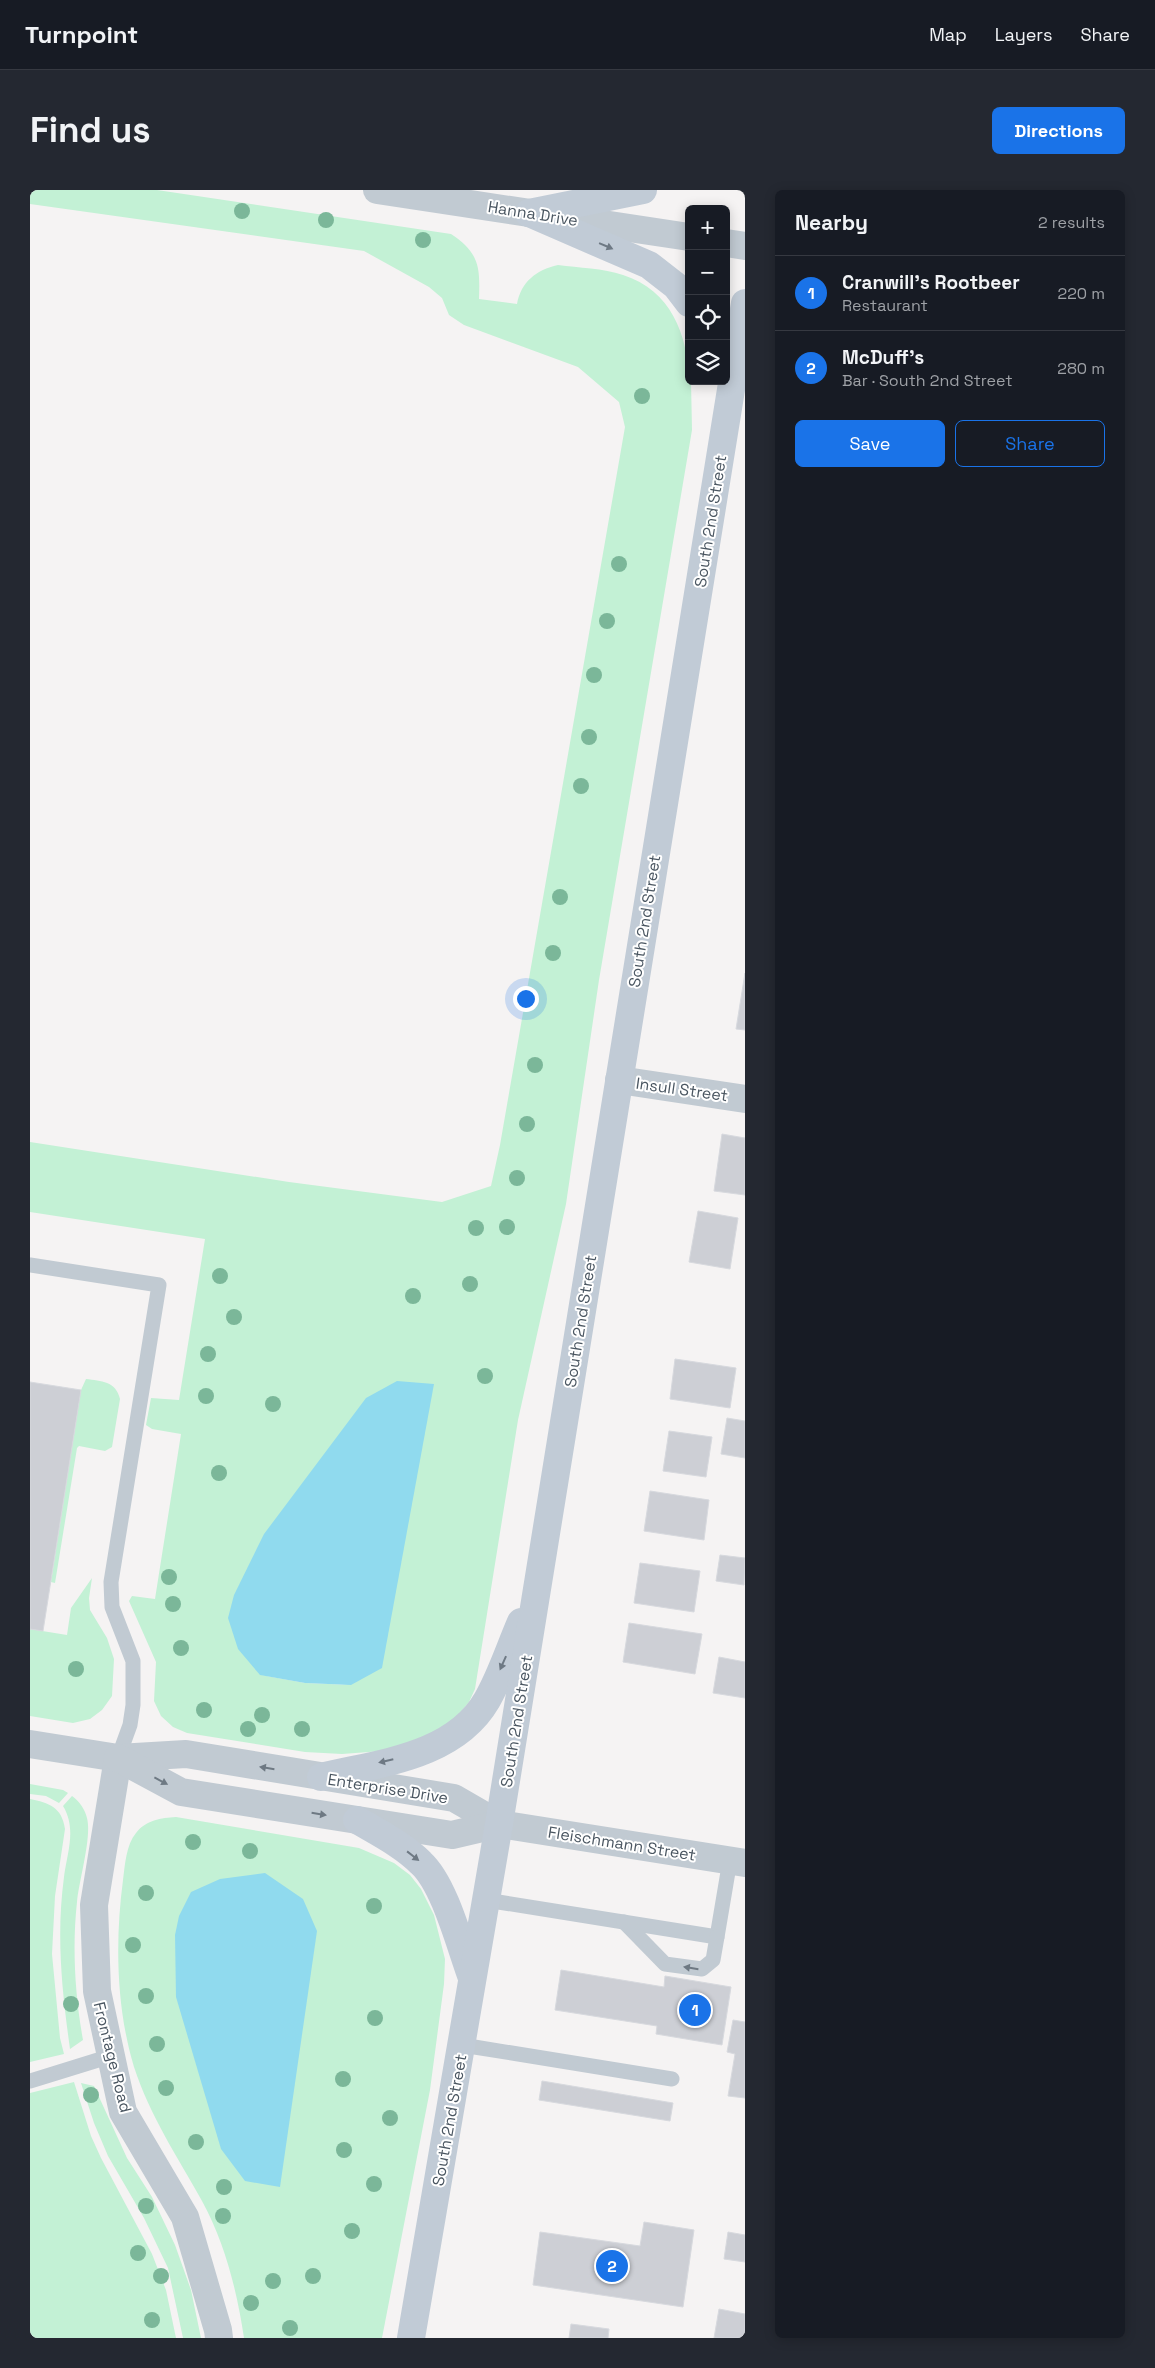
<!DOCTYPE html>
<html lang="en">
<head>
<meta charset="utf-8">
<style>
  :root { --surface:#171b24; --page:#242831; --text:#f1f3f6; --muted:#9ea1a6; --line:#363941; --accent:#1a73e8 }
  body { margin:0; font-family:"Space Grotesk",sans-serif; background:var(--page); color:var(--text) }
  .controls { position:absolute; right:15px; top:15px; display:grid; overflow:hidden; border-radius:8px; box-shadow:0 2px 12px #0003 }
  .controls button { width:45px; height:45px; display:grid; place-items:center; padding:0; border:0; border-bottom:1px solid var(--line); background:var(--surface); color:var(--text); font:25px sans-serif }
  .you { position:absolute; left:495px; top:808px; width:18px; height:18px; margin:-12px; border:4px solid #fff; border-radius:50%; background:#1a73e8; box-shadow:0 0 0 8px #1a73e833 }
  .badge { display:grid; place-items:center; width:32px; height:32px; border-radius:50%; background:var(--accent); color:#fff; font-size:16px; font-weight:700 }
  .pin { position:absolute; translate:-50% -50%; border:2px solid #fff; box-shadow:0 1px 5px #0006 }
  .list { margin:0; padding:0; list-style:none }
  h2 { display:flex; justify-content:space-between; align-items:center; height:65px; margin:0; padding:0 20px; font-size:21px }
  h2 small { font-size:16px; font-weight:400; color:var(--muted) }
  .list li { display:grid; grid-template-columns:32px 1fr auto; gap:15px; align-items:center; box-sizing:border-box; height:75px; padding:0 20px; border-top:1px solid var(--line) }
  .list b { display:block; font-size:19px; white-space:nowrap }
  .list p { margin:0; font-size:16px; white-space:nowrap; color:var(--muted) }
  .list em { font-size:16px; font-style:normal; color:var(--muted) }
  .actions { display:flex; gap:10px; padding:15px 20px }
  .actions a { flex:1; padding:11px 0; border:1px solid var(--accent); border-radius:8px; text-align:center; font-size:18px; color:var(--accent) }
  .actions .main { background:var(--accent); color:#fff }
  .icon { flex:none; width:28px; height:28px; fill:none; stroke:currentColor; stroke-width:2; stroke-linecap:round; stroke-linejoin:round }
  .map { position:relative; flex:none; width:715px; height:2148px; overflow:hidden; border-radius:8px }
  header { display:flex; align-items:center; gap:30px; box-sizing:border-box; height:70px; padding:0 25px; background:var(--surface); border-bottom:1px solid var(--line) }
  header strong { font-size:24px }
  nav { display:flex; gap:28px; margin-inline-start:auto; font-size:18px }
  .intro { display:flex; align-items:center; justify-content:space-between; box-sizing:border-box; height:120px; padding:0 30px }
  h1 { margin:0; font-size:35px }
  .button { padding:12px 22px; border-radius:8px; background:var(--accent); color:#fff; font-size:18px; font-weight:700 }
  main { display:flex; gap:30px; padding:0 30px }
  aside { flex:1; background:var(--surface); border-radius:8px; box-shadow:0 2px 12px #0003 }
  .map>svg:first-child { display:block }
  .green { fill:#c3f1d5; fill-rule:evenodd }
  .water { fill:#90daee }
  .building { fill:#cdcfd5; stroke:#d7d9de }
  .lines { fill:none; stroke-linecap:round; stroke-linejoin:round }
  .service { stroke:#c1cad2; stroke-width:15 }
  .minor { stroke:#c1cad2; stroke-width:28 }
  .tertiary { stroke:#c1cad2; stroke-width:28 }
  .secondary { stroke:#c1cbd6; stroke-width:28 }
  .tree { fill:#7bb799 }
  .oneway { fill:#6e7984 }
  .oneway2 { fill:#6e7983 }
  .labels { text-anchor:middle; stroke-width:4; stroke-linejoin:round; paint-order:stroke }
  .street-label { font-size:16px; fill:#4a5661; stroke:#fff }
</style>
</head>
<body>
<header>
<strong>Turnpoint</strong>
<nav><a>Map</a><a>Layers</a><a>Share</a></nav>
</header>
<div class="intro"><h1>Find us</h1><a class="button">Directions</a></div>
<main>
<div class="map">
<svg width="715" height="2148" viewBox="0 0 715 2148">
  <rect width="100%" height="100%" fill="#f5f3f3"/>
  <g class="green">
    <path d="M0 0H127L421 44C450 63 450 78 449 109L487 114C491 92 506 80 528 75 549 78 573 78 593 85 641 100 658 145 659 191H661L662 240 569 790 536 1014 488 1230 445 1499 439 1512 425 1529 407 1544 352 1561 312 1564 275 1562 157 1543 143 1537 131 1526 124 1511 126 1472 99 1411 102 1406 125 1409 151 1244 122 1239 116 1235 121 1208 149 1210 175 1049 0 1022V952L259 992 412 1012 461 996 470 955 595 237 589 212 548 177 434 135 419 125 412 108 399 97 334 61 0 14ZM231 1485 321 1495 275 1493Z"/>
    <path d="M56 1189C71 1191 86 1191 90 1209L82 1257 75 1261 49 1256 47 1258 25 1393 21 1392 51 1200Z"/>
    <path d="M62 1388 59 1408 60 1420 77 1448 84 1469 82 1506 72 1520 60 1529 43 1533 0 1526V1439L37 1445 41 1418Z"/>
    <path d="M0 1594 33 1600 38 1603 29 1613 16 1606 0 1604Z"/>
    <path d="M42 1606C49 1611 55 1619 57 1628 62 1647 49 1690 47 1712 42 1757 45 1806 53 1850L40 1859C32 1801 26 1746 34 1687 37 1663 47 1639 33 1616Z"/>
    <path d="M0 1609C19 1613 32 1617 35 1639L25 1706 22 1764 30 1848 34 1864 0 1872Z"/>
    <path d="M146 1627 329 1658 364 1673 380 1685 391 1699 404 1725 415 1769 414 1794 400 1900 352 2148H214C207 2101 195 2053 172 2011 147 1966 120 1926 104 1877 86 1817 85 1751 93 1690 95 1675 96 1655 106 1643 116 1630 131 1628 146 1627Z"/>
    <path d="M44 1892 61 1946 71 1968 122 2064 136 2100 146 2148H0V1903Z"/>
    <path d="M51 1893 64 1896 97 1968 122 2007 145 2055 161 2100 171 2148H153L138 2078 114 2028 78 1966 64 1933Z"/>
  </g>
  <g class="water">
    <path d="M367 1191 404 1194 352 1478 321 1495 275 1493 230 1485 208 1459 198 1428 204 1405 234 1344 336 1208Z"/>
    <path d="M235 1683 273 1709 287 1741 250 1997 215 1991 191 1959 146 1807 145 1745 149 1726 161 1702 190 1689Z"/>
  </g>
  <g class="building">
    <path d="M715 783V840L706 839Z"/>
    <path d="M692 944 715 948V1005L684 1001Z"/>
    <path d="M668 1021 708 1028 700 1079 659 1072Z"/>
    <path d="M645 1169 706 1178 700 1218 640 1209Z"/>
    <path d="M0 1192 51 1200 13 1441 0 1439Z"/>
    <path d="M697 1228 715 1231V1268L691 1264Z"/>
    <path d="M639 1241 682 1247 676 1287 633 1281Z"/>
    <path d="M620 1301 679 1310 674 1350 614 1341Z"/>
    <path d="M690 1365 715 1368 714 1395 686 1391Z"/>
    <path d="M610 1373 670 1381 664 1422 604 1413Z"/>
    <path d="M599 1433 672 1444 665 1484 593 1472Z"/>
    <path d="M689 1467 715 1472V1508L683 1503Z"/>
    <path d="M531 1780 634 1797 635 1786 701 1797 692 1855 626 1844 627 1836 525 1820Z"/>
    <path d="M703 1830 715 1832V1908L698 1906 705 1864 697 1862Z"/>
    <path d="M512 1891 643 1913 640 1931 509 1910Z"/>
    <path d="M614 2032 664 2040 653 2117 503 2095 510 2042 610 2056Z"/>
    <path d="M698 2042 715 2045V2072L694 2069Z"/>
    <path d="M689 2119 715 2124V2148H684Z"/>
    <path d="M541 2134 579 2139 578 2148H539Z"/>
  </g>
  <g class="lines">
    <g class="service">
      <path d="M0 1075 129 1095 81 1392 82 1417 103 1471V1515L100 1535 88 1568"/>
      <path d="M456 1710 687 1747 700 1670"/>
      <path d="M594 1732 635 1774 672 1779 683 1770 687 1747"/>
      <path d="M432 1855 642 1889"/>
      <path d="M0 1891 81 1866"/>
    </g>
    <g class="minor">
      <path d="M589 890 715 909"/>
      <path d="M0 1554 88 1568 156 1564 424 1608 469 1634 715 1673"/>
      <path d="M88 1568 64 1715 67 1801 93 1922 155 2027 188 2140 189 2148"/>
      <path d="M88 1568 151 1602 422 1645 469 1634"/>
    </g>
    <g class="tertiary">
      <path d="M347 0 659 47"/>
      <path d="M696 53 715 56"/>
    </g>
    <g class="secondary">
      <path d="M499 23 619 75 646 96 659 113"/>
      <path d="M499 23 613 0"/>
      <path d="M291 1587C349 1573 424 1567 457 1510 471 1486 480 1457 491 1432"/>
      <path d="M327 1630C349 1643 373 1655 391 1673 415 1695 430 1756 442 1788"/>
      <path d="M381 2148 469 1634 715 113"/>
    </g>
  </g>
  <g class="tree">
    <circle cx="212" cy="21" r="8"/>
    <circle cx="296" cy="30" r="8"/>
    <circle cx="393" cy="50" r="8"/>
    <circle cx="612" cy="206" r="8"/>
    <circle cx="589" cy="374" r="8"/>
    <circle cx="577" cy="431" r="8"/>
    <circle cx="564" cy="485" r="8"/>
    <circle cx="559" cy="547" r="8"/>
    <circle cx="551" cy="596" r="8"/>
    <circle cx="530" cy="707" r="8"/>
    <circle cx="523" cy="763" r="8"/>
    <circle cx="505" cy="875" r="8"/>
    <circle cx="497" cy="934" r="8"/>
    <circle cx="487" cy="988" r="8"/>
    <circle cx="477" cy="1037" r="8"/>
    <circle cx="446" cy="1038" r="8"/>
    <circle cx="190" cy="1086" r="8"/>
    <circle cx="440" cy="1094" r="8"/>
    <circle cx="383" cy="1106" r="8"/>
    <circle cx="204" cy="1127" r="8"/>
    <circle cx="178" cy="1164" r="8"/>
    <circle cx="455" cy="1186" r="8"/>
    <circle cx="176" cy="1206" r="8"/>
    <circle cx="243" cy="1214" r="8"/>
    <circle cx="189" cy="1283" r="8"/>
    <circle cx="139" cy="1387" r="8"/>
    <circle cx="143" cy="1414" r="8"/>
    <circle cx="151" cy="1458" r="8"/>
    <circle cx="46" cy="1479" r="8"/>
    <circle cx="174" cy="1520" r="8"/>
    <circle cx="232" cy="1525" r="8"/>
    <circle cx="218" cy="1539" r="8"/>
    <circle cx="272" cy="1539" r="8"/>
    <circle cx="163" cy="1652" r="8"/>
    <circle cx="220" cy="1661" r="8"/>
    <circle cx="116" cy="1703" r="8"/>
    <circle cx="344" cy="1716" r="8"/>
    <circle cx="103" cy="1755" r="8"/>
    <circle cx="116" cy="1806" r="8"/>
    <circle cx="41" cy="1814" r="8"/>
    <circle cx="345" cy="1828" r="8"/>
    <circle cx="127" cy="1854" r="8"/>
    <circle cx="313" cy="1889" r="8"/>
    <circle cx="136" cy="1898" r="8"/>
    <circle cx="61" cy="1905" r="8"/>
    <circle cx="360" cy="1928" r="8"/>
    <circle cx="166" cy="1952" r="8"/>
    <circle cx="314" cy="1960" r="8"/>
    <circle cx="344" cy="1994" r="8"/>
    <circle cx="194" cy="1997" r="8"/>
    <circle cx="116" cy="2016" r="8"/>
    <circle cx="193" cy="2026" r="8"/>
    <circle cx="322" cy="2041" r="8"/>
    <circle cx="108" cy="2063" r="8"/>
    <circle cx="131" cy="2086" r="8"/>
    <circle cx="283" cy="2086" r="8"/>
    <circle cx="243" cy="2091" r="8"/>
    <circle cx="221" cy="2113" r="8"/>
    <circle cx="122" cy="2130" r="8"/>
    <circle cx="260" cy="2138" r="8"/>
  </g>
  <defs><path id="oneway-solid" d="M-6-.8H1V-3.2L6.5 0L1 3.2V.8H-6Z" transform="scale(1.25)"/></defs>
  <g class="oneway">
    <use href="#oneway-solid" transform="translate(576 56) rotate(23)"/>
    <use href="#oneway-solid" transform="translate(473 1473) rotate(114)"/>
    <use href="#oneway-solid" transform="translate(356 1571) rotate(167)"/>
    <use href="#oneway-solid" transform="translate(383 1666) rotate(38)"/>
  </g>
  <g class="oneway2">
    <use href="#oneway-solid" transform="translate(237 1578) rotate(-171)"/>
    <use href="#oneway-solid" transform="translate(131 1591) rotate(28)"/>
    <use href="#oneway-solid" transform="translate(289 1624) rotate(9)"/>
    <use href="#oneway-solid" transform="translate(661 1778) rotate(-171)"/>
  </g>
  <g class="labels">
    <g class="street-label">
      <text transform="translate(503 23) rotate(9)" y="6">Hanna Drive</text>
      <text transform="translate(680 331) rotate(-81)" y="6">South 2nd Street</text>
      <text transform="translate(614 731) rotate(-81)" y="6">South 2nd Street</text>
      <text transform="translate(652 899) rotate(8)" y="6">Insull Street</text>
      <text transform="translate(550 1131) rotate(-81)" y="6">South 2nd Street</text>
      <text transform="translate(486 1531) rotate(-81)" y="6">South 2nd Street</text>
      <text transform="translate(358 1598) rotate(9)" y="6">Enterprise Drive</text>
      <text transform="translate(592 1653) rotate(9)" y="6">Fleischmann Street</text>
      <text transform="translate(83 1867) rotate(76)" y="6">Frontage Road</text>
      <text transform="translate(419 1930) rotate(-80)" y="6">South 2nd Street</text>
    </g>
  </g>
</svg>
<div class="controls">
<button>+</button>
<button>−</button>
<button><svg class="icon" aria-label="locate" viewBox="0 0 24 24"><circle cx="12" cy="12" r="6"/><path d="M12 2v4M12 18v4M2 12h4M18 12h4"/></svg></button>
<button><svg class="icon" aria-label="layers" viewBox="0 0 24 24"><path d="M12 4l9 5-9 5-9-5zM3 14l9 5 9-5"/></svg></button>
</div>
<div class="you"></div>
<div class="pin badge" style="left:665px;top:1820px">1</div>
<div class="pin badge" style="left:582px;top:2076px">2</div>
</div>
<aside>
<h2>Nearby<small>2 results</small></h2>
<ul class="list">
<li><span class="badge">1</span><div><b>Cranwill's Rootbeer</b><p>Restaurant</p></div><em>220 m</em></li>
<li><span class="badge">2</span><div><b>McDuff's</b><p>Bar · South 2nd Street</p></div><em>280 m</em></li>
</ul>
<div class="actions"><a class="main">Save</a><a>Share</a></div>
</aside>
</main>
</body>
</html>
